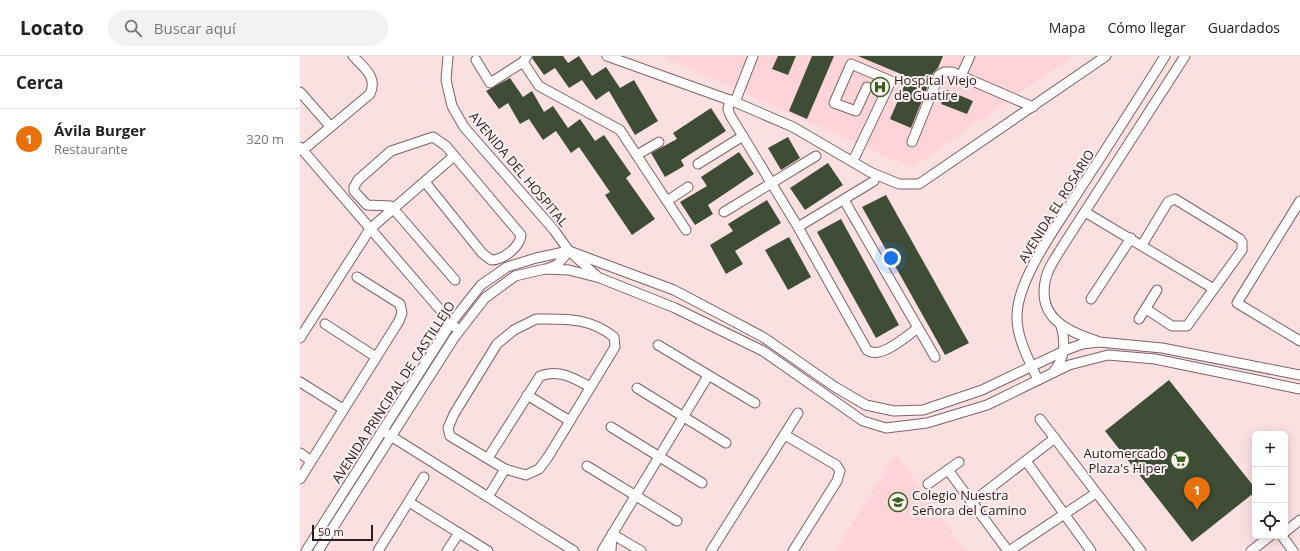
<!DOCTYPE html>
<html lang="es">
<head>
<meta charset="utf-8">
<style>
  :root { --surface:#fff; --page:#f2f2f2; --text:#222; --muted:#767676; --line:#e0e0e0; --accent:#ea580c }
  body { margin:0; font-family:"Open Sans",sans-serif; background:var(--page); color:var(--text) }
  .controls { position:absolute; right:12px; bottom:12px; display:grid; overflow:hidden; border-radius:6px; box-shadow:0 2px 10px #0003 }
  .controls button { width:36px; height:36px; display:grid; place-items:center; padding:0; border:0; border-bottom:1px solid var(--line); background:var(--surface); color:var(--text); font:20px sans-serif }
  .scale { position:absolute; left:12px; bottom:10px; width:61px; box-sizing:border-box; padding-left:4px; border:2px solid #291d1f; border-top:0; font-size:11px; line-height:14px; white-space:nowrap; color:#291d1f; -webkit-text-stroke:3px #fff1f2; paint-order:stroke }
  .you { position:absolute; left:591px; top:202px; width:14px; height:14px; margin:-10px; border:3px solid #fff; border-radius:50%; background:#1a73e8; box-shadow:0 0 0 6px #1a73e833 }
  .badge { display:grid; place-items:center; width:26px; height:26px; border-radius:50%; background:var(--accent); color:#fff; font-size:13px; font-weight:700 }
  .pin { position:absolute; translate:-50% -33px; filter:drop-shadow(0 1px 2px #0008) }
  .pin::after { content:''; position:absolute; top:21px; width:14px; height:12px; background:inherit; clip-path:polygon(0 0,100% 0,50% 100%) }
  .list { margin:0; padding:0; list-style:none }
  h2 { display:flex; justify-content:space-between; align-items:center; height:52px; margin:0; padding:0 16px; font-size:17px }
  h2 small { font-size:13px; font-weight:400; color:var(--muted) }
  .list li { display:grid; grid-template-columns:26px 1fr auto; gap:12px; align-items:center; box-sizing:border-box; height:60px; padding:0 16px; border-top:1px solid var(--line) }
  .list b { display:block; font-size:15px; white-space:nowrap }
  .list p { margin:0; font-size:13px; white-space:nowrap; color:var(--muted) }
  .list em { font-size:13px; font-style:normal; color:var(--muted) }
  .icon { flex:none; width:22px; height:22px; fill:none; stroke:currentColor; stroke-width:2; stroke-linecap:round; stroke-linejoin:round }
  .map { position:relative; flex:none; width:1000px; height:495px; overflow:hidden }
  header { display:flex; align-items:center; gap:24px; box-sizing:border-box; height:56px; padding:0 20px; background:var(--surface); border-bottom:1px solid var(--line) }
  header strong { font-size:19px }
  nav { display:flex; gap:22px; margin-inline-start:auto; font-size:14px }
  .search { width:280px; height:36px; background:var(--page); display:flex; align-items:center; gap:10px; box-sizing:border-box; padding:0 14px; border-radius:22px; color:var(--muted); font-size:15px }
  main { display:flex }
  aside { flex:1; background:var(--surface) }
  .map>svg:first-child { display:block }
  .built { fill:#fed4d8 }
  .building { fill:#3f4d37 }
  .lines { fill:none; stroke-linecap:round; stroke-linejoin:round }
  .minor-casing { stroke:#7f6266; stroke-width:11 }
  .minor { stroke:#fff; stroke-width:9 }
  .labels { text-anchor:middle; stroke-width:4; stroke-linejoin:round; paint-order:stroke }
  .poi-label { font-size:13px; fill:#291d1f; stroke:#fff1f2; text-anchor:start }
  .street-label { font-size:13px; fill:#291d1f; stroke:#fff1f2 }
</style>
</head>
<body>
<header>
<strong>Locato</strong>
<div class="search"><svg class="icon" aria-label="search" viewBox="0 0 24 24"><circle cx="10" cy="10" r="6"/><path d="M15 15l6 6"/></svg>Buscar aquí</div>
<nav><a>Mapa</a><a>Cómo llegar</a><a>Guardados</a></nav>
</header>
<main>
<aside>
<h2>Cerca<small></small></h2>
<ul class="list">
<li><span class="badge" style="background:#e8710a">1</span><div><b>Ávila Burger</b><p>Restaurante</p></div><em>320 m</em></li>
</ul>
</aside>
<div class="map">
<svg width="1000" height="495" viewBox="0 0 1000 495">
  <rect width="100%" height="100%" fill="#fbe0e2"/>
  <g class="built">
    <path d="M361 0H773L612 112Z"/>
    <path d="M596 397 665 495H535Z"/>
  </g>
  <g class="building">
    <path d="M233 0H263L268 7 279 0 292 20 306 11 320 32 334 24 358 65 335 79 309 35 296 44 282 24 269 32 255 12 244 19 232 2Z"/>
    <path d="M478 0H496L488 19 472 13Z"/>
    <path d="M512 0H534L507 63 489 55Z"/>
    <path d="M558 0H643L638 12 633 17 611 72 590 63 608 21Z"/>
    <path d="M210 22 223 41 232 35 244 56 253 50 268 72 280 63 295 85 304 79 331 118 326 122 355 163 332 179 305 139 310 136 279 91 271 97 256 75 243 84 229 63 220 68 208 47 199 53 186 35Z"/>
    <path d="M647 34 673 45 667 58 641 48Z"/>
    <path d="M411 52 426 75 381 104 384 110 365 121 351 97 377 83 373 77Z"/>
    <path d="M488 81 500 102 481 114 468 92Z"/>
    <path d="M439 96 454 118 408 149 413 158 395 169 380 146 407 130 401 121Z"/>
    <path d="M528 107 543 129 505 154 490 132Z"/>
    <path d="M586 139 669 287 645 299 562 151Z"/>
    <path d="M467 144 481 167 435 195 443 208 426 218 410 189 433 175 428 168Z"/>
    <path d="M541 163 599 269 576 282 517 176Z"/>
    <path d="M489 181 511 221 488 234 465 194Z"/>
    <path d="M869 324 955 432V436L892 486 805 375Z"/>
  </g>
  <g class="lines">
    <defs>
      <g id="minor">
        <path d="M148 0 146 24 152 50 164 71 254 174 269 195 298 221"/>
        <path d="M227 0 223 6 239 30 320 74 386 174"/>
        <path d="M307 0 435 46 493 71 570 116 599 128H619L806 0"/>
        <path d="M176 4 190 27 223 6"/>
        <path d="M661 20 670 0"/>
        <path d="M0 36 30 70"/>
        <path d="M430 44 428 53 430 59 498 171 567 294C581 304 605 281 618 272"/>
        <path d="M435 46 453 0"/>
        <path d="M612 86 639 19 644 16H652L733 51"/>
        <path d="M0 91 155 271"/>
        <path d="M3 94 70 38C78 21 64 12 53 0"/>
        <path d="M337 99 359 86"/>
        <path d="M553 105 591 25 551 8 534 47 556 55 567 31"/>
        <path d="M398 108 443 80"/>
        <path d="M125 126 182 197 191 204C203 204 220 191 221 179L146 90 133 81 91 95 58 124 54 131V135L67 149 91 150 155 224"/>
        <path d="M544 144 635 301"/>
        <path d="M367 145 388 131"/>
        <path d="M1000 145 937 247 1000 285"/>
        <path d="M424 156 516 100"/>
        <path d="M785 156 914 233"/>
        <path d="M498 171 574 125"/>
        <path d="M842 189 868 146 875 143 940 183 942 186V194L887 270H872L846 253"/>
        <path d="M249 212 257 209 269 195"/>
        <path d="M791 243 831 182"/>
        <path d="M236 263C266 263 289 261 314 281L315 291 248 401 239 413 226 419 205 413 150 380 148 372 154 358 197 288 214 274Z"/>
        <path d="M839 263 857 234"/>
        <path d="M25 268 76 301"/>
        <path d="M0 282 70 173 154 100"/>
        <path d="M797 285C769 276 738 263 745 226 747 212 757 200 764 188L885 0"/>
        <path d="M358 289 455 347"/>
        <path d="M754 315C765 302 766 287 761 270"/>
        <path d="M738 324C729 304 716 281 717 259 718 220 762 163 782 130 810 87 838 43 865 0"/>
        <path d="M0 326 43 353"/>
        <path d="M337 332 426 387"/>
        <path d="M227 339 270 365"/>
        <path d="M740 363 841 495"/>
        <path d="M311 371 402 427"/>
        <path d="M86 377 274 495"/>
        <path d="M485 379 536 409 540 415 537 425 493 495"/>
        <path d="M0 397 11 405"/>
        <path d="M188 402 240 320C259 313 274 322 290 331"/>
        <path d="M726 405 791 495"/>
        <path d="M287 410 377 465"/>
        <path d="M648 414 708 495"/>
        <path d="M0 423 99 265 102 257 100 248 57 221"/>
        <path d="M628 428 659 406"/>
        <path d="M188 441 205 413"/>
        <path d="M109 446 188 495"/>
        <path d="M671 447 755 382"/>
        <path d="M985 476 1000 464"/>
        <path d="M982 480 993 495"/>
        <path d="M6 495 151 267 181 229 207 211 236 202 269 195 374 234 463 281 535 331 566 349 594 355 623 354 682 334 766 294 782 288 799 286 862 292 1000 319"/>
        <path d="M18 495 154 282 185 242 215 220 245 213 269 214 300 222 375 252 463 295 563 365 586 372 627 367 687 349 769 309 808 299 855 303 1000 333"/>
        <path d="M78 495 124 421"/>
        <path d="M147 495 159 477"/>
        <path d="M302 495 408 320"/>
        <path d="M311 495 312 478 341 495"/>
        <path d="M411 495 498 357"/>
        <path d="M709 495 796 437"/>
        <path d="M951 495 970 480"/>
      </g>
    </defs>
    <use href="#minor" class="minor-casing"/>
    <use href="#minor" class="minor"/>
  </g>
  <defs>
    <symbol id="hospital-ring" viewBox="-11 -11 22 22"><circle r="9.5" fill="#fff1f2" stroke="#3a631f" stroke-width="1.5"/><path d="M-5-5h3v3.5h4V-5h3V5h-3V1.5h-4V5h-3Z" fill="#3a631f"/></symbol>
    <symbol id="supermarket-ring" viewBox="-11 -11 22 22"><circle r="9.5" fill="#fff1f2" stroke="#3a631f" stroke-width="1.5"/><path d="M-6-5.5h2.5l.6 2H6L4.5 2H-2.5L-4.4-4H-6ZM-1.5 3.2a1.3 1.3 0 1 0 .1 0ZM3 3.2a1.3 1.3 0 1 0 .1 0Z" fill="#3a631f"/></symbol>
    <symbol id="school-ring" viewBox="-11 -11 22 22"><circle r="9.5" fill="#fff1f2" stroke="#3a631f" stroke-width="1.5"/><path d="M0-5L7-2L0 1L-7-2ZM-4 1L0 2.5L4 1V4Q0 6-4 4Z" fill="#3a631f"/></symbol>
  </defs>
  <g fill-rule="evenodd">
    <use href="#hospital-ring" x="569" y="20" width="22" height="22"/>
    <use href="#supermarket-ring" x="869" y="393" width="22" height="22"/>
    <use href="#school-ring" x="587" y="435" width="22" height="22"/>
  </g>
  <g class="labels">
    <g class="poi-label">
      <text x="594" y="29">Hospital Viejo<tspan x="594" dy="15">de Guatire</tspan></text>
      <text x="866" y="402" text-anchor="end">Automercado<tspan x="866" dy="15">Plaza's Hiper</tspan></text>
      <text x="612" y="444">Colegio Nuestra<tspan x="612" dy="15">Señora del Camino</tspan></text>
    </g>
    <g class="street-label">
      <text transform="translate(219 113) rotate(50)" y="5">AVENIDA DEL HOSPITAL</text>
      <text transform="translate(756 150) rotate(-58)" y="5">AVENIDA EL ROSARIO</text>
      <text transform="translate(93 336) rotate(-57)" y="5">AVENIDA PRINCIPAL DE CASTILLEJO</text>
    </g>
  </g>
</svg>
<div class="controls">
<button>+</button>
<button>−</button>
<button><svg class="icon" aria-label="locate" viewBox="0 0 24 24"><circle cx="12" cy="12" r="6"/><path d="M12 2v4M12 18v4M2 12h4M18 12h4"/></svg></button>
</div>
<div class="scale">50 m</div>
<div class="you"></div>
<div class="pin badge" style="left:897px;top:454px;background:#e8710a">1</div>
</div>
</main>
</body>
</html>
